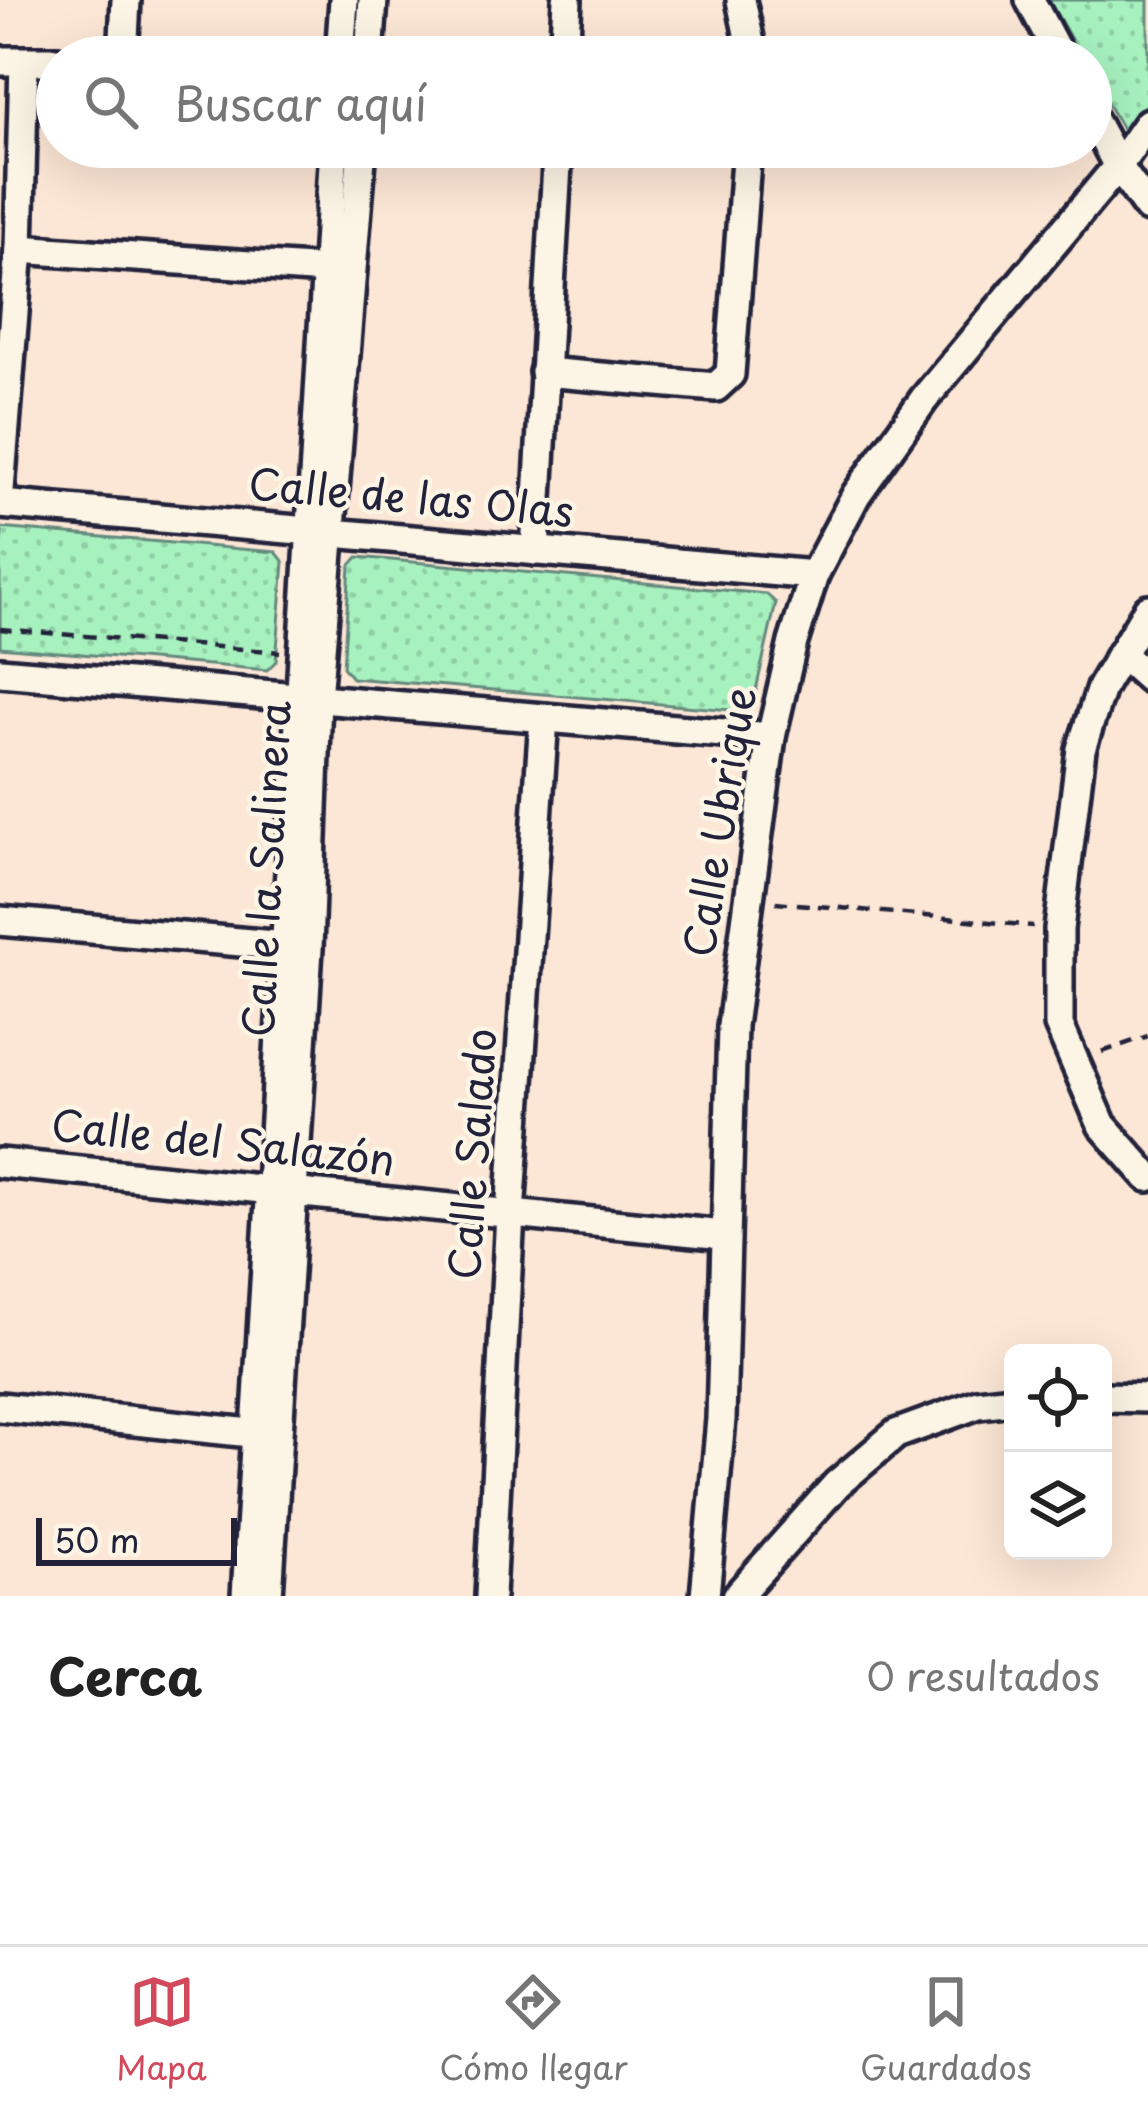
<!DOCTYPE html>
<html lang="es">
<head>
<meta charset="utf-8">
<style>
  :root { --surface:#fff; --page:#f6f6f6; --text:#222; --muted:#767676; --line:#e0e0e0; --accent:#d1495b }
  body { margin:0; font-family:"Playpen Sans",sans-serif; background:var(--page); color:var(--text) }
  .controls { position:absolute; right:36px; bottom:36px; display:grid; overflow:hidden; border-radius:18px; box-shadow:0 12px 48px #0002 }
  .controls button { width:108px; height:108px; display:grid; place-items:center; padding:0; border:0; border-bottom:3px solid var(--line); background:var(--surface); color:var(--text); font:60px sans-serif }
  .scale { position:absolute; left:36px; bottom:30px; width:201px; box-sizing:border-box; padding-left:12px; border:6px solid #22223b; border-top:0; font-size:33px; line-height:42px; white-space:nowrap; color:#22223b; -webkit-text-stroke:9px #fcf5e5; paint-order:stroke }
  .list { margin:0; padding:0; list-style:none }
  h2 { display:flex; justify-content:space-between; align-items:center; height:156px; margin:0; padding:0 48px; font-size:51px }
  h2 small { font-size:39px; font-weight:400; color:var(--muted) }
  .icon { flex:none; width:66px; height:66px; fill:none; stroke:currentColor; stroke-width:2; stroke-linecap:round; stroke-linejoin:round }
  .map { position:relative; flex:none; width:1148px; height:1596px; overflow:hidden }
  .search { position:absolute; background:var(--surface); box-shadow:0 12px 48px #0002; left:36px; right:36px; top:36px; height:132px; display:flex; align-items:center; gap:30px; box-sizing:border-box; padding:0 42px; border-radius:66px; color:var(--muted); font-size:45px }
  .sheet { height:348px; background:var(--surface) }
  nav { display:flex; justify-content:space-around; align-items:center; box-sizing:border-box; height:168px; border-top:3px solid var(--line); background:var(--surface); font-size:33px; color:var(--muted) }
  nav a { display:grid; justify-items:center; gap:6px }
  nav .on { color:var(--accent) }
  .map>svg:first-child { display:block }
  .park { fill:url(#park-dots); stroke:#648a7d; stroke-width:3 }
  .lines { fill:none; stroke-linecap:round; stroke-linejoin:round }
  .minor-casing { stroke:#22223b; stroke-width:36 }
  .path { stroke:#22223b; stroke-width:4.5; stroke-dasharray:12 9; stroke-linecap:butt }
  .minor { stroke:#fcf5e5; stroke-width:27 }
  .labels { text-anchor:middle; stroke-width:9; stroke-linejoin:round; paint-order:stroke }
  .street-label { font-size:42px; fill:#22223b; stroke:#fcf5e5 }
</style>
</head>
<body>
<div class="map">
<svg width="1148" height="1596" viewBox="0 0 1148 1596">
  <defs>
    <pattern id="park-dots" width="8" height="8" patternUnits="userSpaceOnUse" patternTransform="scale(3)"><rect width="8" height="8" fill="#a7f1bf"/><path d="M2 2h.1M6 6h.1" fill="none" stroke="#8fcea5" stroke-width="1.8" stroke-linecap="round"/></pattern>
  </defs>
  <rect width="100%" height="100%" fill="#fce6d5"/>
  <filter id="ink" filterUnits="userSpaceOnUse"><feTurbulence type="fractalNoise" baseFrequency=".00833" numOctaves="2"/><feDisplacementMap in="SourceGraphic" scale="24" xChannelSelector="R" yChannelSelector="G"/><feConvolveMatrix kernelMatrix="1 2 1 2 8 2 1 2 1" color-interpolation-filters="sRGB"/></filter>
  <g filter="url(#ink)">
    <g class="park">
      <path d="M1049 0H1148V102L1123 131 1091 74V57H1081Z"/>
      <path d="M0 528 276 552 284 562 276 661 267 670 0 647Z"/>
      <path d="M358 557 766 594 776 603 753 703 743 711 352 678 343 667 350 566Z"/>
    </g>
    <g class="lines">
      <defs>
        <g id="minor">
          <path d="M741 0 753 57"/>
          <path d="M1030 0 1060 57"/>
          <path d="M123 57 126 0"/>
          <path d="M340 57 344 0"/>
          <path d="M369 57 373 0"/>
          <path d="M564 57 567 0"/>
          <path d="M0 61H57"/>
          <path d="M1091 116 1118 166 1148 208"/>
          <path d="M19 249 325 270"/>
          <path d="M544 372 716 387 730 374 747 147"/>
          <path d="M0 490 19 249 24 62"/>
          <path d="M0 504 814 575"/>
          <path d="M535 551 558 147"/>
          <path d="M1148 609 1101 688 1081 749 1059 929V1025L1102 1125 1148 1177"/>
          <path d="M1121 654 1148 678"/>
          <path d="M0 672 771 737"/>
          <path d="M0 921 297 947"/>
          <path d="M0 1163 724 1235"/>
          <path d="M1103 1397 1148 1398"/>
          <path d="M0 1407 270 1435"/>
          <path d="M246 1596 334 147"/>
          <path d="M268 1596 308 949 317 699 362 147"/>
          <path d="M490 1596 510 1214 544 718"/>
          <path d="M705 1596 721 1419 732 1026 771 737 793 642 814 575 856 495 924 399 1118 166 1148 123"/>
          <path d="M737 1596 837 1484 896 1434 978 1404 1013 1400"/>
        </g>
      </defs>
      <use href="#minor" class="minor-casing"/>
      <g class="path">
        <path d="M0 543 1 530"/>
        <path d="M0 629 280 652"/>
        <path d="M776 902 1033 926"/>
        <path d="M1102 1052 1148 1036"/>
      </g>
      <use href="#minor" class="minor"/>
    </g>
  </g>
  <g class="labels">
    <g class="street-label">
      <text transform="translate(411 498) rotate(5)" y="15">Calle de las Olas</text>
      <text transform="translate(720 822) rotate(-81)" y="15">Calle Ubrique</text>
      <text transform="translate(267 869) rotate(-87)" y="15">Calle la Salinera</text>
      <text transform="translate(223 1143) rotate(6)" y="15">Calle del Salazón</text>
      <text transform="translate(473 1154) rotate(-86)" y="15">Calle Salado</text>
    </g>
  </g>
</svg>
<div class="controls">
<button><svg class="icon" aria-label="locate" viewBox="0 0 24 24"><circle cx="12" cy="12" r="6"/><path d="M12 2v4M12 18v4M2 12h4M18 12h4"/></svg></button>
<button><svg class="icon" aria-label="layers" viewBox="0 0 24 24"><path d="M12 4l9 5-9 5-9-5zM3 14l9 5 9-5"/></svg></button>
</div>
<div class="scale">50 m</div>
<div class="search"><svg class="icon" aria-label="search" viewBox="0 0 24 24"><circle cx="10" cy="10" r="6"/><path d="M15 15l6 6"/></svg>Buscar aquí</div>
</div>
<section class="sheet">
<h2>Cerca<small>0 resultados</small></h2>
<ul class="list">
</ul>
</section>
<nav>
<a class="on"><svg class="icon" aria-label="map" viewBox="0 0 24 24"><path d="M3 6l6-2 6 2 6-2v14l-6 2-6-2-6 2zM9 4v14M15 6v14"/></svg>Mapa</a>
<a><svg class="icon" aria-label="directions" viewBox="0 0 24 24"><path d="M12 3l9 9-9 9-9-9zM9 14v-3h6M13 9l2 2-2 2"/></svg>Cómo llegar</a>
<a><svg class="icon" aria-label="saved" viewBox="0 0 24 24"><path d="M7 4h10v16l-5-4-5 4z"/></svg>Guardados</a>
</nav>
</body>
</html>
